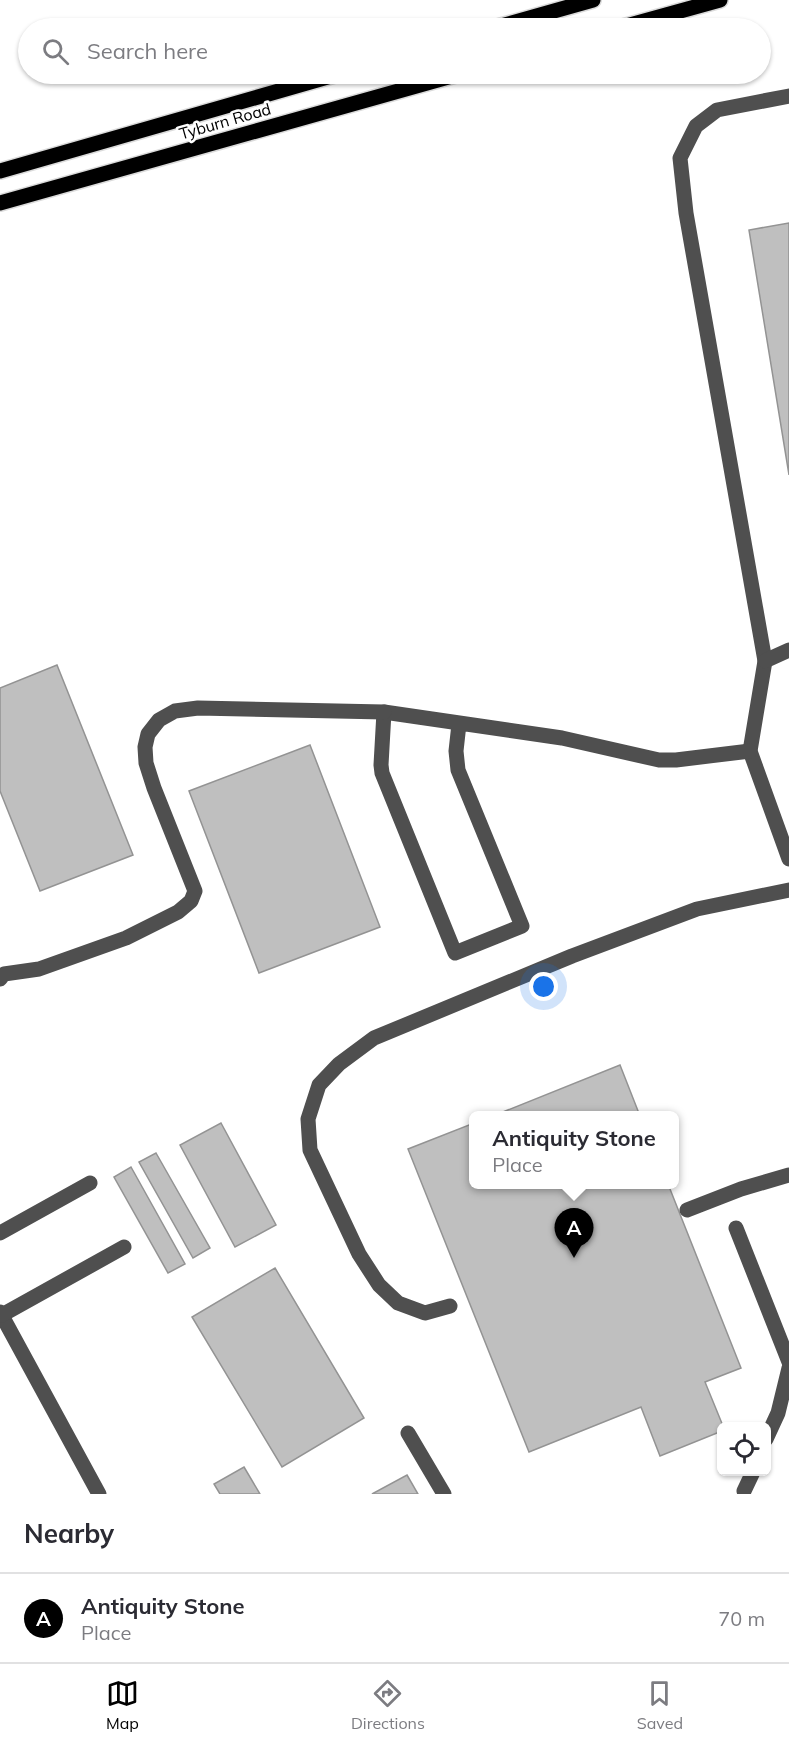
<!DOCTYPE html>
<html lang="en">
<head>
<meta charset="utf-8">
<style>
  :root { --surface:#fff; --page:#f2f2f3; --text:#2b2b33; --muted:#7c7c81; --line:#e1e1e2; --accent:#000 }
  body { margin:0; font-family:Mulish,sans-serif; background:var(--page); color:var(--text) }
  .controls { position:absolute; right:18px; bottom:18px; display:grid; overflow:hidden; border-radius:9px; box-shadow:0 2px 4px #0004 }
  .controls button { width:54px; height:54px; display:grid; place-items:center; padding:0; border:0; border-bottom:2px solid var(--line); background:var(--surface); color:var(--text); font:30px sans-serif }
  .you { position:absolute; left:544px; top:987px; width:21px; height:21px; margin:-15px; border:4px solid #fff; border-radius:50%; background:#1a73e8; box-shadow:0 0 0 9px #1a73e833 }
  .badge { display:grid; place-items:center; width:39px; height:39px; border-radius:50%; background:var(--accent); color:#fff; font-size:20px; font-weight:700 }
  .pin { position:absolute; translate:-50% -50px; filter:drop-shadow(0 2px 3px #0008) }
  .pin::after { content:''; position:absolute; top:32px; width:21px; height:18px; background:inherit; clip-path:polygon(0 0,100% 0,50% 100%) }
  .popup { position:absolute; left:469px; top:1111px; width:210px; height:78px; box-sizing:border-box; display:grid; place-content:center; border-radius:9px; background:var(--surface); filter:drop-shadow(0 2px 4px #0005); font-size:20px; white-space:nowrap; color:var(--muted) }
  .popup b { font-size:22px; color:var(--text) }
  .popup::after { content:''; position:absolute; left:50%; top:100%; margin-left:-12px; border:12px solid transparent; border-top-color:var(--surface) }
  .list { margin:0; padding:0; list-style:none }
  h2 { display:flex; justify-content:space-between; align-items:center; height:78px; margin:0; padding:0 24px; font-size:26px }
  h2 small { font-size:20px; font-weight:400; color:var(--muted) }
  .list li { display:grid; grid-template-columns:39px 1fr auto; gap:18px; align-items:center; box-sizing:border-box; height:90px; padding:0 24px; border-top:2px solid var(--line) }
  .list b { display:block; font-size:22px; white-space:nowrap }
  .list p { margin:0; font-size:20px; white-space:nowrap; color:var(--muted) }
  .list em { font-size:20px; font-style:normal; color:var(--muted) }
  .icon { flex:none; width:33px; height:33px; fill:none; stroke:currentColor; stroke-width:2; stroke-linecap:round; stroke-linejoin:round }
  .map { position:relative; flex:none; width:789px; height:1494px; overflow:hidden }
  .search { position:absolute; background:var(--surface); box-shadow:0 2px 4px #0004; left:18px; right:18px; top:18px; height:66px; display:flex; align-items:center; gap:15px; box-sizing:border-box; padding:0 21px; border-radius:33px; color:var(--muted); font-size:22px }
  .sheet { height:168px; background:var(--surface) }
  nav { display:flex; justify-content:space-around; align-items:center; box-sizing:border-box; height:84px; border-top:2px solid var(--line); background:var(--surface); font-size:16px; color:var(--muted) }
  nav a { display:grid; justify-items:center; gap:3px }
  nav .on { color:var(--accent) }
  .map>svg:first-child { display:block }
  .building { fill:#bfbfbf; stroke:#939393; stroke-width:1.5 }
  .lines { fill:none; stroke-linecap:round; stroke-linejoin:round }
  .major-casing { stroke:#dbdbdb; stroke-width:18 }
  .minor { stroke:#4f4f4f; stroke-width:15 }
  .major { stroke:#000; stroke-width:15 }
  .labels { text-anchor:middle; stroke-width:5; stroke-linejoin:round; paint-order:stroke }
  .street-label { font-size:16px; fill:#000; stroke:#fff }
</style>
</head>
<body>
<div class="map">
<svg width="789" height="1494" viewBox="0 0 789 1494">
  <rect width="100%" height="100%" fill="#fff"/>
  <g class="building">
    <path d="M789 223V475L749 230Z"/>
    <path d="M57 665 133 855 40 891 0 791V688Z"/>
    <path d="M310 745 380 927 259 973 189 791Z"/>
    <path d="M620 1065 640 1116H493Z"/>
    <path d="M221 1123 276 1225 235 1247 180 1145Z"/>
    <path d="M474 1123V1184H668L741 1368 705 1382 723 1426H722V1431L660 1456 641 1407 529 1452 408 1149Z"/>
    <path d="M156 1153 210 1248 193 1258 139 1162Z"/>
    <path d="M131 1167 185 1264 168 1273 114 1177Z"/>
    <path d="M275 1268 364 1418 282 1467 192 1317Z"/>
    <path d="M244 1467 260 1494H220L214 1484Z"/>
    <path d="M407 1475 418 1494H372Z"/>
  </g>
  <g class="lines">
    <defs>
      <g id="major">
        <path d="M494 28 593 0"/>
        <path d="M619 28 720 0"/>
        <path d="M0 171 338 74"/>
        <path d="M0 203 459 74"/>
      </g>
    </defs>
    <use href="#major" class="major-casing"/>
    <g class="minor">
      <path d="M789 96 717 110 696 126 680 158 686 213 765 661 750 751 789 859"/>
      <path d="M765 661 789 650"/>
      <path d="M459 724 456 751 458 770 522 926 455 953 382 773 381 765 384 712 562 738 659 760H676L750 751"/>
      <path d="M0 979 4 974 39 969 126 938 178 912 191 901 195 891 154 788 146 763 145 747 148 734 159 720 175 711 198 708 384 712"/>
      <path d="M687 1210 741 1189 789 1175"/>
      <path d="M736 1228 789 1362"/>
      <path d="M0 1233 90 1183"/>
      <path d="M450 1306 425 1313 398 1303 379 1285 359 1254 310 1150 308 1119 319 1085 339 1064 374 1038 572 956 697 909 789 890"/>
      <path d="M0 1312 99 1494"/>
      <path d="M2 1315 124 1247"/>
      <path d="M408 1433 444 1494"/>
      <path d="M766 1439 778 1413 789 1368"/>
      <path d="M744 1491 753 1472"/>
    </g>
    <use href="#major" class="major"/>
  </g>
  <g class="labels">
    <g class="street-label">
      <text transform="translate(225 121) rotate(-16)" y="6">Tyburn Road</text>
    </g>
  </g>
</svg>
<div class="controls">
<button><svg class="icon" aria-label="locate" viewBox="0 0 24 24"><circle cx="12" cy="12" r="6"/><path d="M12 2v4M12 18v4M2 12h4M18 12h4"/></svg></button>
</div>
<div class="you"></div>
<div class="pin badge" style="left:574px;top:1258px">A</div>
<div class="popup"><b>Antiquity Stone</b>Place</div>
<div class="search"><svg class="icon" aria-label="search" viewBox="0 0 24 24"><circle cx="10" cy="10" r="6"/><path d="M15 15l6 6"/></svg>Search here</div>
</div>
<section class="sheet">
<h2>Nearby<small></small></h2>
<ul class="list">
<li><span class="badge">A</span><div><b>Antiquity Stone</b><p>Place</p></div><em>70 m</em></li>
</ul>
</section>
<nav>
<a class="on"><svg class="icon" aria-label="map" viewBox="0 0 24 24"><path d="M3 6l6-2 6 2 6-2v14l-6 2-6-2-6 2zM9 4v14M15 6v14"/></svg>Map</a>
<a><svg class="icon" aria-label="directions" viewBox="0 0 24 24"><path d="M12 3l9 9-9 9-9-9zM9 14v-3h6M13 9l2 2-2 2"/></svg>Directions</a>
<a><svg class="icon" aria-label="saved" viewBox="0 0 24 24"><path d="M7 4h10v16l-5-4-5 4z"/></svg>Saved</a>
</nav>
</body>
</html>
